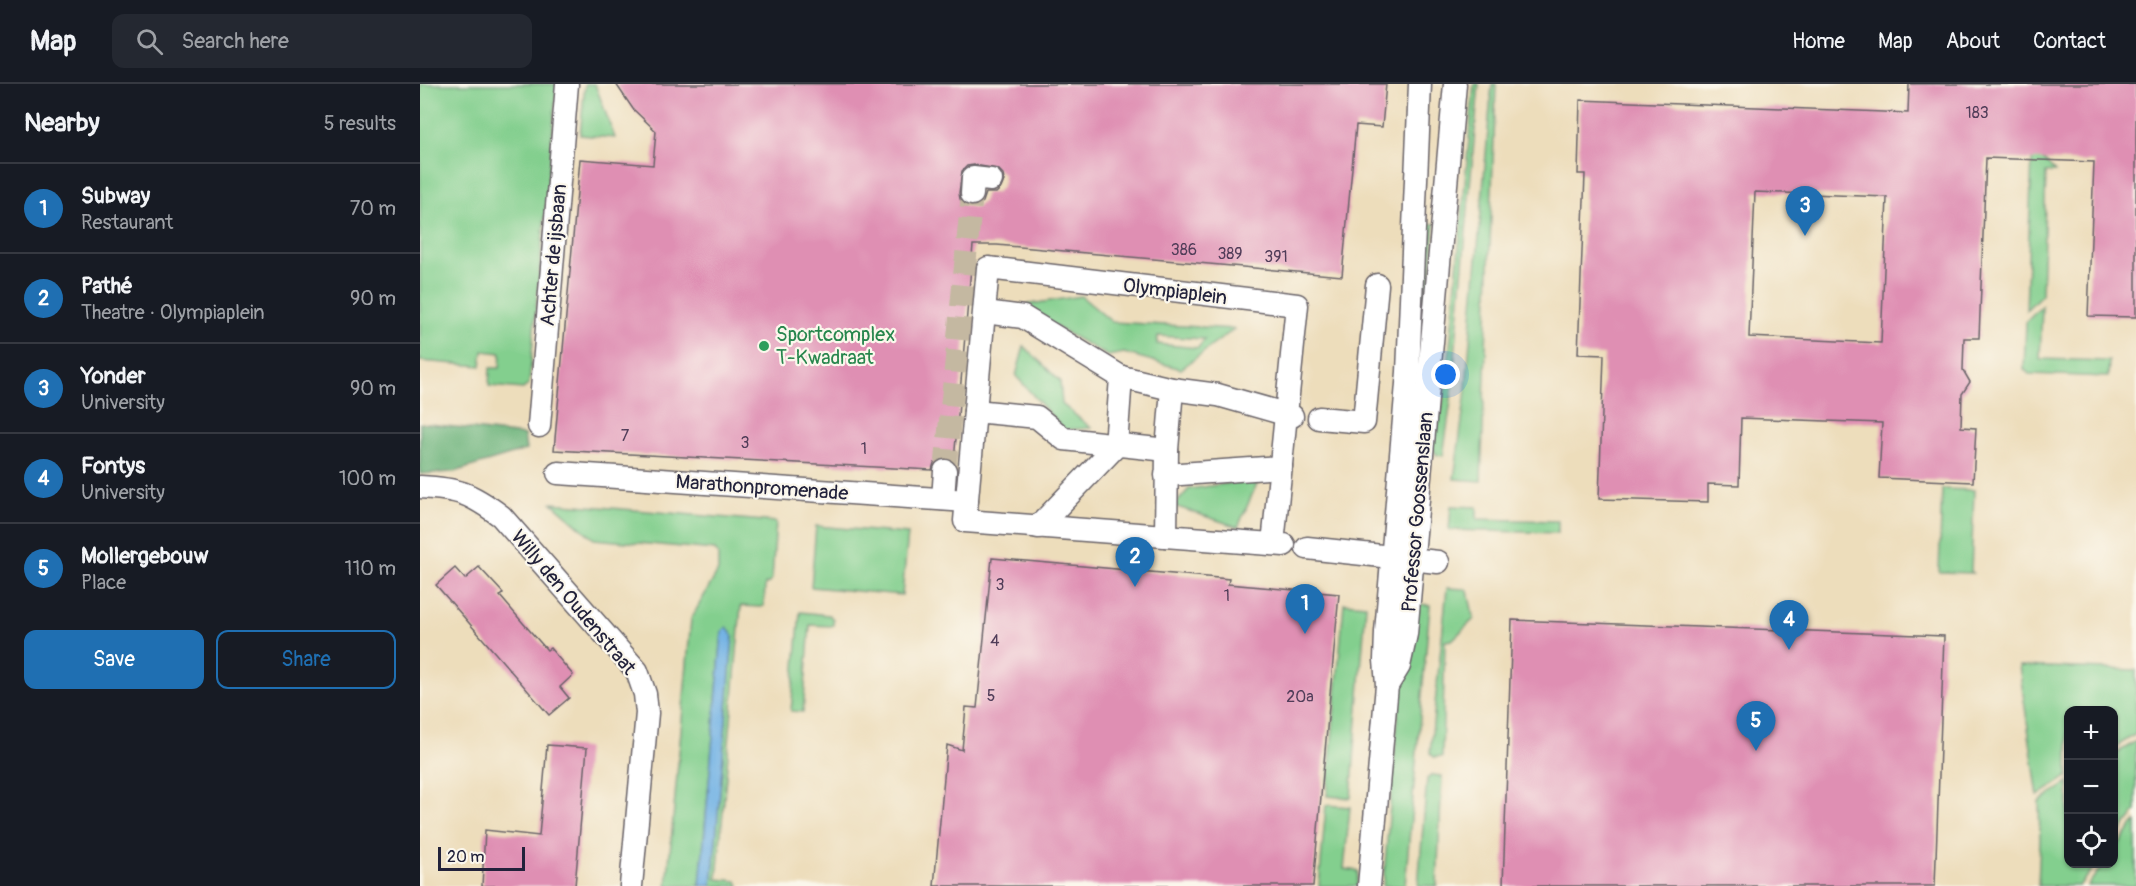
<!DOCTYPE html>
<html lang="en">
<head>
<meta charset="utf-8">
<style>
  :root { --surface:#171b24; --page:#242831; --text:#f1f3f6; --muted:#9ea1a6; --line:#363941; --accent:#1f6fb2 }
  body { margin:0; font-family:Pangolin,sans-serif; background:var(--page); color:var(--text) }
  .controls { position:absolute; right:18px; bottom:18px; display:grid; overflow:hidden; border-radius:12px; box-shadow:0 2px 4px #0004 }
  .controls button { width:54px; height:54px; display:grid; place-items:center; padding:0; border:0; border-bottom:2px solid var(--line); background:var(--surface); color:var(--text); font:30px sans-serif }
  .scale { position:absolute; left:18px; bottom:15px; width:87px; box-sizing:border-box; padding-left:6px; border:3px solid #22223b; border-top:0; font-size:16px; line-height:21px; white-space:nowrap; color:#22223b; -webkit-text-stroke:4px #fbf7ec; paint-order:stroke }
  .you { position:absolute; left:1026px; top:291px; width:21px; height:21px; margin:-15px; border:4px solid #fff; border-radius:50%; background:#1a73e8; box-shadow:0 0 0 9px #1a73e833 }
  .badge { display:grid; place-items:center; width:39px; height:39px; border-radius:50%; background:var(--accent); color:#fff; font-size:20px; font-weight:700 }
  .pin { position:absolute; translate:-50% -50px; filter:drop-shadow(0 2px 3px #0008) }
  .pin::after { content:''; position:absolute; top:32px; width:21px; height:18px; background:inherit; clip-path:polygon(0 0,100% 0,50% 100%) }
  .list { margin:0; padding:0; list-style:none }
  h2 { display:flex; justify-content:space-between; align-items:center; height:78px; margin:0; padding:0 24px; font-size:26px }
  h2 small { font-size:20px; font-weight:400; color:var(--muted) }
  .list li { display:grid; grid-template-columns:39px 1fr auto; gap:18px; align-items:center; box-sizing:border-box; height:90px; padding:0 24px; border-top:2px solid var(--line) }
  .list b { display:block; font-size:22px; white-space:nowrap }
  .list p { margin:0; font-size:20px; white-space:nowrap; color:var(--muted) }
  .list em { font-size:20px; font-style:normal; color:var(--muted) }
  .actions { display:flex; gap:12px; padding:18px 24px }
  .actions a { flex:1; padding:14px 0; border:2px solid var(--accent); border-radius:12px; text-align:center; font-size:21px; color:var(--accent) }
  .actions .main { background:var(--accent); color:#fff }
  .icon { flex:none; width:33px; height:33px; fill:none; stroke:currentColor; stroke-width:2; stroke-linecap:round; stroke-linejoin:round }
  .map { position:relative; flex:none; width:1716px; height:802px; overflow:hidden }
  header { display:flex; align-items:center; gap:36px; box-sizing:border-box; height:84px; padding:0 30px; background:var(--surface); border-bottom:2px solid var(--line) }
  header strong { font-size:28px }
  nav { display:flex; gap:33px; margin-inline-start:auto; font-size:21px }
  .search { width:420px; height:54px; background:var(--page); display:flex; align-items:center; gap:15px; box-sizing:border-box; padding:0 21px; border-radius:12px; color:var(--muted); font-size:22px }
  main { display:flex }
  aside { flex:1; background:var(--surface) }
  .map>svg:first-child { display:block }
  .green { fill:#83cf8e; stroke:#527864; stroke-width:1.5; fill-rule:evenodd }
  .forest { fill:#6ab279; stroke:#466a5a; stroke-width:1.5 }
  .water { fill:#70b1e4; stroke:#496a90; stroke-width:1.5 }
  .building { fill:#df8fb3; fill-rule:evenodd }
  .lines { fill:none; stroke-linecap:round; stroke-linejoin:round }
  .street-tunnel { stroke:#c4b8a1; stroke-width:22; stroke-dasharray:22 11; stroke-linecap:butt }
  .street-casing { stroke:#696368; stroke-width:25 }
  .street { stroke:#fff; stroke-width:22 }
  .leisure-dot { fill:#2e9e5b; stroke:#fbf7ec; stroke-width:2 }
  .labels { text-anchor:middle; stroke-width:4.5; stroke-linejoin:round; paint-order:stroke }
  .number-label { font-size:16px; fill:#513d59 }
  .street-label { font-size:20px; fill:#22223b; stroke:#fbf7ec }
  .leisure-label { font-size:20px; fill:#27864d; stroke:#fbf7ec; text-anchor:start }
</style>
</head>
<body>
<header>
<strong>Map</strong>
<div class="search"><svg class="icon" aria-label="search" viewBox="0 0 24 24"><circle cx="10" cy="10" r="6"/><path d="M15 15l6 6"/></svg>Search here</div>
<nav><a>Home</a><a>Map</a><a>About</a><a>Contact</a></nav>
</header>
<main>
<aside>
<h2>Nearby<small>5 results</small></h2>
<ul class="list">
<li><span class="badge">1</span><div><b>Subway</b><p>Restaurant</p></div><em>70 m</em></li>
<li><span class="badge">2</span><div><b>Pathé</b><p>Theatre · Olympiaplein</p></div><em>90 m</em></li>
<li><span class="badge">3</span><div><b>Yonder</b><p>University</p></div><em>90 m</em></li>
<li><span class="badge">4</span><div><b>Fontys</b><p>University</p></div><em>100 m</em></li>
<li><span class="badge">5</span><div><b>Mollergebouw</b><p>Place</p></div><em>110 m</em></li>
</ul>
<div class="actions"><a class="main">Save</a><a>Share</a></div>
</aside>
<div class="map">
<svg width="1716" height="802" viewBox="0 0 1716 802">
  <rect width="100%" height="100%" fill="#fbf7ec"/>
  <filter id="ink" filterUnits="userSpaceOnUse"><feTurbulence type="fractalNoise" baseFrequency=".0167" numOctaves="2"/><feDisplacementMap in="SourceGraphic" scale="12" xChannelSelector="R" yChannelSelector="G"/><feConvolveMatrix kernelMatrix="1 2 1 2 8 2 1 2 1" color-interpolation-filters="sRGB"/></filter>
  <filter id="wash" filterUnits="userSpaceOnUse"><feTurbulence type="fractalNoise" baseFrequency=".008" numOctaves="4" result="noise"/><feDisplacementMap in="SourceGraphic" scale="24" xChannelSelector="R" yChannelSelector="G"/><feGaussianBlur stdDeviation="1.35" result="paint"/><feColorMatrix in="noise" values="0 0 0 0 0 0 0 0 0 0 0 0 0 0 0 0 0 1.4 0 .05"/><feComposite in="paint" operator="in"/></filter>
  <g filter="url(#wash)">
    <rect width="100%" height="100%" fill="#edddbb"/>
    <g class="green">
      <path d="M0 0H137L109 300 103 305 69 302 70 284H80L81 269 63 267 61 282 0 277Z"/>
      <path d="M165 0H175L195 54 160 51Z"/>
      <path d="M1054 0H1059L1031 317 1023 372 1017 371 1012 364V356L1021 330 1027 296Z"/>
      <path d="M1072 0H1076L1061 397 1034 395 1045 315Z"/>
      <path d="M1620 72 1635 88 1626 89 1622 210 1606 226 1612 73Z"/>
      <path d="M1001 139 1015 140 994 378Z"/>
      <path d="M661 212 692 238 814 245 813 246 761 285 704 269 688 272 598 222ZM738 252 784 255H785L778 264 737 260Z"/>
      <path d="M1622 222 1620 275 1689 277 1688 293 1609 290 1604 285 1606 238Z"/>
      <path d="M604 262 640 297 642 320 671 344 644 346 596 292Z"/>
      <path d="M839 395 818 443 754 422 769 405Z"/>
      <path d="M1522 405 1554 406 1551 488 1554 489 1519 488Z"/>
      <path d="M132 419 356 438 352 495 349 499 345 500 344 522 341 523 321 522 297 795 317 797 319 802H292L313 552 307 543 302 548 280 802H247L271 535 298 487V470L295 466 174 455Z"/>
      <path d="M1031 422 1057 423V435L1138 437V449L1029 446Z"/>
      <path d="M396 442 488 450 482 511 391 503Z"/>
      <path d="M1027 504 1046 505 1048 507 1054 535 1032 556 1025 557 1022 673H1014L1010 669Z"/>
      <path d="M924 519 946 521 931 714 907 712Z"/>
      <path d="M997 520 1010 521 985 802H963L980 609 989 574Z"/>
      <path d="M380 528 409 531 413 535V541L411 542 390 541 383 628 371 627Z"/>
      <path d="M1599 582 1716 586V650L1694 664V626H1648V692L1618 712Z"/>
      <path d="M1716 657V727L1694 757V671Z"/>
      <path d="M1012 691 1022 692 1017 802H998L1007 695Z"/>
      <path d="M1648 699V780H1676L1659 802H1618L1620 756 1619 718Z"/>
      <path d="M906 721 930 723 924 785 938 787 937 802H899Z"/>
      <path d="M1716 737V802H1667L1684 780H1694V767Z"/>
    </g>
    <path class="forest" d="M0 339 104 351 106 366 34 388 0 390Z"/>
    <path class="water" d="M307 543 313 552 292 802H280L302 548Z"/>
    <g id="blocks">
      <g class="building">
        <path d="M196 0H966L962 43 936 41 922 192 577 161H553L534 377 527 374 520 375 514 379 512 386 134 366 160 75 233 81 236 47 213 25ZM554 81 578 85 583 90 584 97 581 104 576 109H566L563 118 557 122 552 123 544 121 540 115 539 109 542 87 547 82Z"/>
        <path d="M1489 0H1716V233L1668 232 1674 78 1566 74 1559 254H1544L1543 286 1550 298 1542 310 1541 343 1556 344 1553 398 1459 394 1462 339 1321 334 1319 401 1288 400V418L1179 415 1184 271 1158 270 1165 90H1158L1160 16 1488 29ZM1335 108 1467 113 1461 259 1329 253Z"/>
        <path d="M572 474 809 495 808 500 919 510 893 802H514L527 661 542 666 546 623 557 624Z"/>
        <path d="M59 483 83 509 80 512 103 539 127 566 130 564 153 591 140 603 149 614 129 631 16 501 35 484 45 495Z"/>
        <path d="M1092 536 1524 552 1515 802H1083Z"/>
        <path d="M127 661 167 664 155 802H62L65 746 119 752Z"/>
      </g>
    </g>
  </g>
  <g filter="url(#ink)">
    <use href="#blocks" fill-opacity="0" stroke="#696368" stroke-width="1.5"/>
    <g class="lines">
      <path class="street-tunnel" d="M525 387 552 110"/>
      <defs>
        <g id="street">
          <path d="M552 110 553 94 571 96"/>
          <path d="M565 228 603 233 701 293 752 305 798 311 872 332"/>
          <path d="M555 327 617 333 644 355 747 366"/>
          <path d="M899 334 944 338 957 201"/>
          <path d="M119 342 147 0"/>
          <path d="M138 389 547 417"/>
          <path d="M746 391 861 383"/>
          <path d="M0 403C39 405 50 409 81 432L217 587 225 610 227 629 211 802"/>
          <path d="M523 415 525 387"/>
          <path d="M618 443 696 362 701 293"/>
          <path d="M746 452 747 366 752 305"/>
          <path d="M853 460 877 221 568 184 545 437 864 461"/>
          <path d="M887 464 1018 478"/>
          <path d="M968 600 979 582 986 550 1035 0"/>
          <path d="M949 802 967 601 965 576 966 548 988 288 1000 0"/>
        </g>
      </defs>
      <use href="#street" class="street-casing"/>
      <use href="#street" class="street"/>
    </g>
  </g>
  <circle class="leisure-dot" cx="344" cy="262" r="6"/>
  <g class="labels">
    <g class="number-label">
      <text x="1557" y="34">183</text>
      <text x="764" y="171">386</text>
      <text x="810" y="175">389</text>
      <text x="856" y="178">391</text>
      <text x="205" y="357">7</text>
      <text x="325" y="364">3</text>
      <text x="444" y="370">1</text>
      <text x="580" y="506">3</text>
      <text x="807" y="517">1</text>
      <text x="575" y="562">4</text>
      <text x="571" y="617">5</text>
      <text x="880" y="618">20a</text>
    </g>
    <g class="street-label">
      <text transform="translate(133 171) rotate(-85)" y="7">Achter de ijsbaan</text>
      <text transform="translate(755 207) rotate(7)" y="7">Olympiaplein</text>
      <text transform="translate(342 403) rotate(4)" y="7">Marathonpromenade</text>
      <text transform="translate(997 428) rotate(-85)" y="7">Professor Goossenslaan</text>
      <text transform="translate(154 518) rotate(50)" y="7">Willy den Oudenstraat</text>
    </g>
    <g class="leisure-label">
      <text x="356" y="257">Sportcomplex<tspan x="356" dy="23">T-Kwadraat</tspan></text>
    </g>
  </g>
</svg>
<div class="controls">
<button>+</button>
<button>−</button>
<button><svg class="icon" aria-label="locate" viewBox="0 0 24 24"><circle cx="12" cy="12" r="6"/><path d="M12 2v4M12 18v4M2 12h4M18 12h4"/></svg></button>
</div>
<div class="scale">20 m</div>
<div class="you"></div>
<div class="pin badge" style="left:885px;top:550px">1</div>
<div class="pin badge" style="left:715px;top:503px">2</div>
<div class="pin badge" style="left:1385px;top:152px">3</div>
<div class="pin badge" style="left:1369px;top:566px">4</div>
<div class="pin badge" style="left:1336px;top:667px">5</div>
</div>
</main>
</body>
</html>
